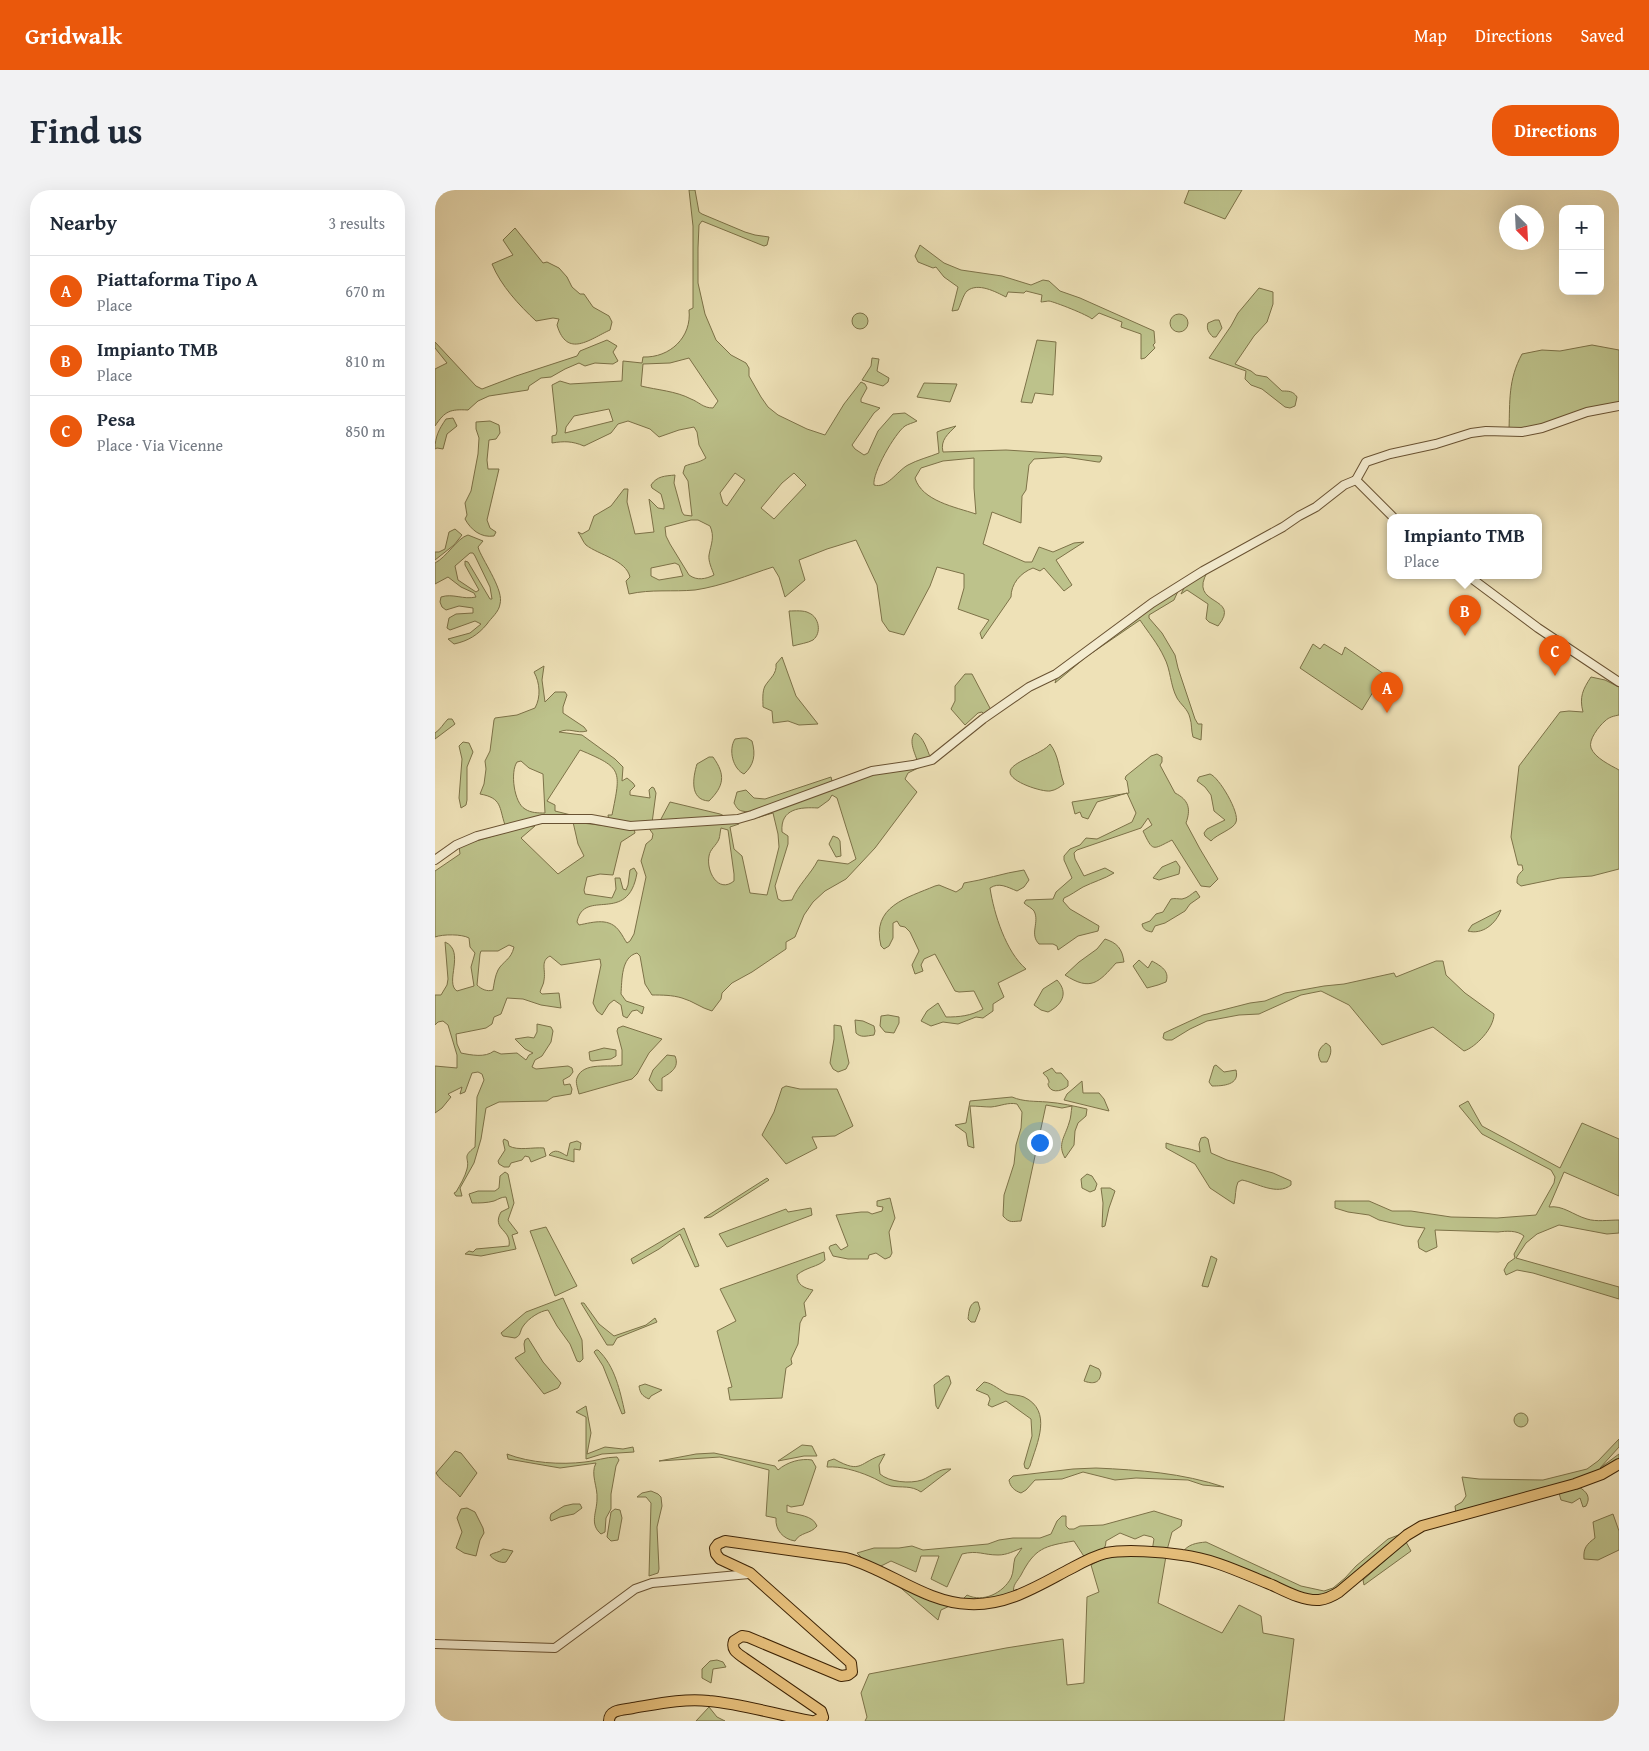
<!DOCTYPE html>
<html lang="en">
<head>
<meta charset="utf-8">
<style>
  :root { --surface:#fff; --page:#f2f2f3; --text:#1f2937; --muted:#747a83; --line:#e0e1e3; --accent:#ea580c }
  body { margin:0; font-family:"Gentium Book Plus",serif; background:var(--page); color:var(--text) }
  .controls { position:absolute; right:15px; top:15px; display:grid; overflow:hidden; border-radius:10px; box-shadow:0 5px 20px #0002 }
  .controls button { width:45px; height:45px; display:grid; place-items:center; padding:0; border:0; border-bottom:1px solid var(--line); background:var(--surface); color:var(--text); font:25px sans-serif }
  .compass { position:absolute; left:1064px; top:15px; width:45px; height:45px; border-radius:50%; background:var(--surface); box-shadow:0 5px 20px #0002; rotate:156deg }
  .you { position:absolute; left:604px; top:952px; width:18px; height:18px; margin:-12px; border:4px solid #fff; border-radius:50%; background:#1a73e8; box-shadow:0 0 0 8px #1a73e833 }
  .badge { display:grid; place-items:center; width:32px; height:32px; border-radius:50%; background:var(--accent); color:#fff; font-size:16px; font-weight:700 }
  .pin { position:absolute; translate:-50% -41px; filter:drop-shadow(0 1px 2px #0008) }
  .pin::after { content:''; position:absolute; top:26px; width:18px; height:15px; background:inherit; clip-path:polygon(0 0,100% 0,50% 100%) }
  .popup { position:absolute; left:952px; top:324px; width:155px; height:65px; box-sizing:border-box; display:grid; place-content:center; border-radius:10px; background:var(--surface); filter:drop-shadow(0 1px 4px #0005); font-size:16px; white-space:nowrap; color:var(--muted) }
  .popup b { font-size:19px; color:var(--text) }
  .popup::after { content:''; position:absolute; left:50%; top:100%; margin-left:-10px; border:10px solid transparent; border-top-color:var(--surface) }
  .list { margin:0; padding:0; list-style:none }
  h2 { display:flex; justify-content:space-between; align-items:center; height:65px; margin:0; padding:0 20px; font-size:21px }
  h2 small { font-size:16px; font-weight:400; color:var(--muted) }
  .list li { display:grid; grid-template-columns:32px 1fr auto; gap:15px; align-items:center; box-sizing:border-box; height:70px; padding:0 20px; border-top:1px solid var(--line) }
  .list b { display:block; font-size:19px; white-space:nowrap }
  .list p { margin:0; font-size:16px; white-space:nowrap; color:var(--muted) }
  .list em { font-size:16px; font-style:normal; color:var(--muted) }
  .map { position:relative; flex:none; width:1184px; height:1531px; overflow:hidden; border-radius:20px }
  header { display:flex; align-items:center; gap:30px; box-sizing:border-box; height:70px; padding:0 25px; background:var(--accent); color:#fff }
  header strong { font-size:24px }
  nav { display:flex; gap:28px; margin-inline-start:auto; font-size:18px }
  .intro { display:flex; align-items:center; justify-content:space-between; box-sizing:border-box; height:120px; padding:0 30px }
  h1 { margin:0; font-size:35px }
  .button { padding:12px 22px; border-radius:20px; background:var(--accent); color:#fff; font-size:18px; font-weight:700 }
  main { display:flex; gap:30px; padding:0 30px }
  aside { flex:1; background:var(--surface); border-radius:20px; box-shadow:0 5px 20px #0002 }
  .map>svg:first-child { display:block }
  .green { fill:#bdc28b; stroke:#7d7248; fill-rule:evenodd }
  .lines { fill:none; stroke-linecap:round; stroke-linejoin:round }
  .minor-casing { stroke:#695232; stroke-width:10 }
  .major-casing { stroke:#3d2305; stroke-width:12 }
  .minor { stroke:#f4ecd0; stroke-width:8 }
  .major { stroke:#e7c07c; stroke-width:10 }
</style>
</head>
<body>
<header>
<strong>Gridwalk</strong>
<nav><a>Map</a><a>Directions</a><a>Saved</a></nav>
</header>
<div class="intro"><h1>Find us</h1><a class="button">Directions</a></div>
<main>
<aside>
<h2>Nearby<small>3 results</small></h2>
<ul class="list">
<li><span class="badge">A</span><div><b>Piattaforma Tipo A</b><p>Place</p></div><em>670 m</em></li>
<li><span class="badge">B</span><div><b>Impianto TMB</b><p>Place</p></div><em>810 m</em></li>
<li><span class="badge">C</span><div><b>Pesa</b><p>Place · Via Vicenne</p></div><em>850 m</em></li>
</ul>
</aside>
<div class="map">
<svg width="1184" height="1531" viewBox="0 0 1184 1531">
  <rect width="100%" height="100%" fill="#eee1b7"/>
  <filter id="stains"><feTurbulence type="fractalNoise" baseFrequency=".004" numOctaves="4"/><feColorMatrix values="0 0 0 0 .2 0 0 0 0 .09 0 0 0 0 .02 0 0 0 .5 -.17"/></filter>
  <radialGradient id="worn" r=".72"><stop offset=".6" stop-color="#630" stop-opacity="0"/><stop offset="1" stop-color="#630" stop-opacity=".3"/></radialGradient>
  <g class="green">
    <path d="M254 0H260L264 22 267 24 310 42 320 45 334 47 332 55 329 56 267 31 264 35 263 58V93L270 124 281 150 296 165 311 173 314 178V186L326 207 333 217 343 225 372 239 390 245 409 214 426 192 430 194 432 198 426 209V212L445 218 439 223 417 255 420 259 429 265 433 263 443 241 458 224 470 223 482 231C478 233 473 234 470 236 460 243 437 283 439 295 452 299 462 281 473 275 482 270 494 267 504 263L502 242 507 240 521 236C513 244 505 250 508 262L571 260 666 266 667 268 665 272H663L630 267 599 269 594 275 591 300 587 306 586 333 557 322 548 354 590 372H597L604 357 618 362 639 353 649 352 621 370 637 395 629 401 609 378 605 381 598 378C585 383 576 394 576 407L547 449 545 443 554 430 523 419 529 398V384L502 377 495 396 469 445 454 441 447 431 442 395 421 350 392 359 364 370 370 390 350 407 344 387 338 377C313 385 287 396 260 400 238 402 216 399 194 404L191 391 195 387C191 370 164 365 151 355 148 352 146 346 143 342L147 344 154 340 159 326 176 316 189 299H193L192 312 200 344 219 342 214 309 223 318 229 319V315L226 304 217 298 216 295C222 286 230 286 240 285L239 293 247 322 249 325 257 326 253 291 248 283 250 276C257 273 264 273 271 268L264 255 262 242 259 237 244 240 224 247 215 239 193 231 183 234 176 243 149 256C137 251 129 251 117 253V246L121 245 122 241 117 195 125 191 135 194 187 191 188 171 207 173 208 167C235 168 257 147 254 120L258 118V36ZM254 168 283 211 278 218C268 218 264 212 256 209 241 201 222 200 206 196L208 174 235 173ZM174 219 178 231 130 243 131 237 139 226ZM539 268V298L541 324C520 317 487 311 480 288L486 278 508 271ZM300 283 310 290 292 316 288 313 285 303ZM359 283 371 295 339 329 326 318 347 293ZM256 330H263L275 336C280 347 276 354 274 365 273 371 277 379 279 385 271 389 262 391 254 385L235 354 231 346 230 337ZM240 373 244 375 248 386 224 390 216 386V378Z"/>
    <path d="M754 0H807L790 29 749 13Z"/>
    <path d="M80 38 108 73 112 72 124 78 132 87 137 97 145 104H149L158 117 174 126 177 132 175 140C155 149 132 169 122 135L124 129 118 128 101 131C84 115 66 96 57 74L78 65 68 50Z"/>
    <path d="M485 55 509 73 526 80 567 86 596 95 608 90 614 91 625 101 645 108 719 141 720 153 718 155 720 158 710 168 706 169V144L686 137 687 132 664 123 657 129C653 125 620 112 614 111 613 111 607 112 606 112L607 105 591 101 589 103 573 102 571 107C561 102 543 92 532 101 528 105 526 114 523 120L517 121 523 97 509 87 501 77 498 78 483 72 480 66Z"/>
    <path d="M824 98 838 102V114L832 132 819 146 800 174 816 181 821 185 832 187 847 201C854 201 858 201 862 207L860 216 855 218 850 217 827 199 816 195 810 189 811 181 774 168 796 136 803 123Z"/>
    <circle cx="425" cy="131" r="8"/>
    <circle cx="744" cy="133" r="9"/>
    <path d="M780 130H784L787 138 781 147H778C774 143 771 139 773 133Z"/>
    <path d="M172 150 182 156 178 162 183 171 178 174 160 173 150 176 144 173 130 179 116 187 106 188 94 196 93 200 54 206 43 211 33 220C15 219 10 221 0 236V179L12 173 0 158V152L41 196 47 199 81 186 142 166 145 161Z"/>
    <path d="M602 150 621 152 618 205 600 203 597 213 586 212Z"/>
    <path d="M1157 155 1184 160V213L1104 237 1074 239C1075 211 1073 190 1087 164L1107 160 1125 161Z"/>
    <path d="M437 168 444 169 442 181 454 188 453 192 448 196 427 190 436 176Z"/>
    <path d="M489 193 522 194 515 212 482 207Z"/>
    <path d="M18 228 22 236 12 244 8 259 2 258 0 259C0 247 4 239 11 229Z"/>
    <path d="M55 231 64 235 65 243 61 249 54 250 52 270 53 279H64L52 330 55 338 61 342 59 346C46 348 36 340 30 329L32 325 30 313 36 301 43 264 44 248 41 239V232Z"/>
    <path d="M20 339 27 345 19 355 0 370V362H4L10 359 14 342Z"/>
    <path d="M33 345 48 351 43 357 44 360C50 374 69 401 65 414 64 422 56 428 52 434 43 445 33 451 19 454L13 449 35 443 46 434 40 431 15 440 12 438 14 428 21 424 38 423V418L24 416 11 420 7 417 5 412 6 407C18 403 28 410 41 407L39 403 26 397 13 387 0 394V373C12 367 22 348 33 345ZM35 363H38L40 366 55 397 57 409H55L33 372 30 371V375L44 400 41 402 23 390 20 376Z"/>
    <path d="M773 381C751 417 808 405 783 436L774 432 771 429 773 414 752 400 746 404 751 394Z"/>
    <path d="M744 399 739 410 714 425V428L727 443 740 465 743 478 760 529 763 534H767L766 550 758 547C756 540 757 534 755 528 753 519 746 515 742 508 735 495 736 480 729 467 723 454 713 442 705 430L651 467 620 493 622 486 702 427Z"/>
    <path d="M354 421C360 421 369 420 374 423 384 427 387 443 378 450 373 453 364 454 358 456Z"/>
    <path d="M878 454 885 459 889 454 907 465 910 457 949 484 927 520 865 478Z"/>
    <path d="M347 467 361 506 383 534 364 535 353 531 338 533 337 521 328 517C328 510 327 502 330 496 335 488 342 484 341 474Z"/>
    <path d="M109 476 107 490 110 512 120 502H130L132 505 128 517V523L149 537 152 541C141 544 135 537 124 542L147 545 180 569 188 577 187 591 192 588 198 593 200 596 195 601V605L215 608 214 600 217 597 219 598 221 603 217 633 195 634 174 631 173 625H177C186 580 188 578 145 560L112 611 120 615V621L136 625 155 626 70 635C64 617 67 608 45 604L49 594 51 579 50 571 55 561 59 530 60 528 82 525 100 518C106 507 105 493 99 482ZM86 571 94 578 108 584 110 623C103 623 96 623 90 619 79 613 75 582 82 572Z"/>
    <path d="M530 484H537L556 520 550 525 547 522 543 523 530 535 516 519 520 511V496Z"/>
    <path d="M1156 487 1170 490 1184 497V525C1179 526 1174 527 1170 531 1164 536 1153 550 1156 558 1160 568 1175 575 1184 580V679L1157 686 1125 688 1086 696 1082 693C1082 686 1083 685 1088 680L1087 675H1083L1076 647 1084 576 1125 522 1134 521 1148 522C1144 507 1148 499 1156 487Z"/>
    <path d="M13 529H17L20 534 0 549V543C6 539 8 534 13 529Z"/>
    <path d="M480 543C489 547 492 560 496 569L483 573C480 563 473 551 480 543Z"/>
    <path d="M307 548H312L317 551C321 565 319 575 309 584 298 579 293 560 300 549Z"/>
    <path d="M28 552 34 553 38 562 32 577V610L31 615 26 618 24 608 27 569 24 556Z"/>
    <path d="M615 554C624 565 624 581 629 594 625 597 621 600 615 601 607 602 575 592 575 582 575 572 608 564 615 554Z"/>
    <path d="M722 564 727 567V572L725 575 740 603C754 610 756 619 751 633L765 659 783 689 775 697 766 696 737 650C717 660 718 662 708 641L717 635 713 628 706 638 642 660 639 663 640 669 649 686 670 678 679 683C669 689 658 692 648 697 641 701 636 705 629 708L628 711 635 719 664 736 663 741 643 746 623 760 622 756 618 754H604C594 744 605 732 599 721 597 718 592 716 589 713L591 710 618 709 621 702 637 688 629 670V666L635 659 645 655 651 648 662 649 697 632 701 623 692 603 662 612 653 629 647 627 645 622 640 624 637 612 694 603 692 591 690 589 691 586 716 566Z"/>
    <path d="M274 567H278C291 585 289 596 274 611 254 610 258 587 262 574Z"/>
    <path d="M487 576 473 583 470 589 482 602 440 658 411 689 390 701 378 712 369 725 360 747 351 752V759L317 782 297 793 287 803 286 809 277 821C266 818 258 811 247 808 237 805 227 805 217 805L210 794 205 766 202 763C186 767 187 790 186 804L191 811 209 817 207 824 202 820 197 821 192 828 188 826 186 815 179 810 174 814 167 825 162 821 158 813 166 775 165 769 126 775 115 766C105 771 111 780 109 790 109 794 106 798 105 802L107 804 124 803 126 818 106 815 88 809 72 808 66 824 59 827 57 834 51 838 21 844 22 854 26 863C36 865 50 868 59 861L66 864 82 863 91 870 94 865 98 863 90 859 80 849 93 847 99 848 102 842V834L116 837 118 841 116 852 107 866 100 870 97 877 101 879 133 876 137 878 138 882 135 886 128 890 129 895 135 894 137 899 136 904 118 907 112 911 64 912 51 918 46 949 39 973 25 998 27 1006H21L19 1003 21 1002C25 995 30 987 32 979 35 967 26 968 40 957L42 907 49 890 47 884 43 882 37 883 30 902 25 904 27 897 13 904 16 907 7 918 0 923V876L22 878V865L13 835 8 831 3 832 0 835V805H6L12 795 13 789 10 752C31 761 9 793 22 801L39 796 36 777 40 763 35 757 34 748C27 744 8 744 0 747V681L25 664 24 656 92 636H100L86 648 123 684 149 666 143 654 138 632 199 639 200 643 186 652 178 685 165 684 152 687 149 700 150 704 177 708 181 699 180 688H185L188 699 191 700 193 695 195 680 199 678 202 683C193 736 149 697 142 732L144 735C159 732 175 727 185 742 188 746 189 749 192 753L195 751 199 744 211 687 206 671 211 654 217 649 218 644 213 637 220 636 226 629 235 612 285 624 303 632 304 634 295 637 299 659 307 666 315 703 332 705 344 657 343 644 338 623 324 627 342 618 433 584ZM397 605 402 608 421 669 413 674 383 670C376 684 363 695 357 710L347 711 343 709 340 696 353 654V646L347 642C345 618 366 617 383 618L394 610ZM286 638 293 640 299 684V691C283 704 271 681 274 666 275 659 281 656 284 649 285 646 285 642 286 638ZM74 755 79 757C76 770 68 771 63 780 60 786 59 794 58 800 52 802 46 799 42 795L45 764 46 761H63Z"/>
    <path d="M775 584C784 587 805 623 801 632 799 639 782 644 776 651L770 646 769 643 772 639 790 630 779 621 776 605 770 597 762 591 764 587Z"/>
    <path d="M396 587 397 591C380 598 321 626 307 621 302 620 301 616 299 613L302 602 311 600 319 608 330 609Z"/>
    <path d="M398 646 403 648 405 651 406 666 401 667 394 654Z"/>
    <path d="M741 671 745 677 744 684 724 690 718 688 727 677Z"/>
    <path d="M589 680 594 690 589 697 582 701C572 697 564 692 555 698 559 724 571 762 591 779L563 793 569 807 558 814V821L548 828 541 827 523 834 508 832 496 836 486 831 492 821 503 813 511 827C524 827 536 826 548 819L539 801 524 802 520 801 500 764 489 769 486 775 488 781 480 784 477 775 484 761 475 742 470 737 465 736 462 731 458 733V748L454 756 449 759 446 756C436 716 472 708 500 696L504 695 521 702 527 698 529 693C549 690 568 683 589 680Z"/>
    <path d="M761 701 765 707 755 714 750 721 730 733 720 736 717 742C712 741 708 740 707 734L715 731 721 724 728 722 736 709C740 708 743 709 747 709 753 708 756 704 761 701Z"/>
    <path d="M1066 720C1061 734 1047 745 1033 741L1037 735Z"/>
    <path d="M670 749C682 753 687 758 689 772L681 773C664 792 656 802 630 785L644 772 662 759Z"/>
    <path d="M704 770 713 778 717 771C726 776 735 781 731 792L723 795 712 798 698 776Z"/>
    <path d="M1001 771H1008L1011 785 1030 803 1059 824C1059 838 1041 857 1029 861L998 837 947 855 914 815 886 801 866 805 824 824 804 825 772 831 755 839 737 850H731L728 848 729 843 768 825 815 813 830 811 850 803 889 796 909 794 959 783 961 787Z"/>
    <path d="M622 790C634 803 627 815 613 822L606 820 599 815 608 799Z"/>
    <path d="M453 825 464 827V833L459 843 450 842 445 836 446 826Z"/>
    <path d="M420 830 428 831 439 836 440 841 439 845C431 846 426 848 421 843Z"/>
    <path d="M399 835 406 836 414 873 411 879 403 882 398 879 395 873 399 849Z"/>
    <path d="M188 836 227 849 214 863 202 884 197 889 144 904C143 899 140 892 142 888 148 871 175 878 187 875V860L182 841 183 838Z"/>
    <path d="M891 853 895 856C897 862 895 866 892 872H886C881 864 884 858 891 853Z"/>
    <path d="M169 858 181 860V866L176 869 157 871 155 870 154 862Z"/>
    <path d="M232 865 240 866C245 878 235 883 227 888V901L222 900 214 890 218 880Z"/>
    <path d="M781 875 789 882 801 880C805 895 788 896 777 896L774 892 779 876Z"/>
    <path d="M617 878 621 883H626L633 891V896C629 900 618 904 614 897 611 891 616 895 613 889 612 886 609 885 608 883Z"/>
    <path d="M647 891 648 903H664L669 909 674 921 629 910 632 904Z"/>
    <path d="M351 896 365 899H402L418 936 400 946 377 947 382 958 351 974 327 945 339 922 347 898Z"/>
    <path d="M577 907C589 912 600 911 612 912 626 913 639 916 652 919L651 926 643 933 640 941 639 955 630 968C622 954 630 947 634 933 636 928 636 922 637 916L627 918 611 915 586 1031C578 1031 575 1034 568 1026L569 1005 579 974 581 955 586 938 587 922 582 914C573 912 566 916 556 917 550 917 542 916 535 916L539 958 533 956 531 943 520 935 531 933 535 911Z"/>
    <path d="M1033 911 1047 936 1125 978 1147 933 1184 949V1006L1129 982 1114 1017C1128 1015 1138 1025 1152 1029 1161 1032 1174 1030 1184 1030V1043L1172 1044 1124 1035 1102 1044 1091 1053 1081 1068 1184 1097V1109L1098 1083 1082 1080 1071 1085 1069 1080 1073 1073 1080 1068 1079 1064 1089 1046C1082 1040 1071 1041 1063 1042L1000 1040 1002 1057 991 1062 984 1058 983 1051 990 1038 970 1036 944 1030 934 1025 913 1022 900 1018V1011H934L957 1021H976L1016 1027 1062 1028 1101 1025 1119 993 1120 987 1116 980 1047 944 1024 916Z"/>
    <path d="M770 947 773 949 776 963 792 970 838 983 856 991V995C842 1006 822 993 807 990L803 992C800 998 801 1007 799 1014L775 998 760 974 731 958V953C742 957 754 958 765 962L764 954 766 948Z"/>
    <path d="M69 949 73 951 74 956C83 961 98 957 109 958L111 966 96 972 94 967 90 966 87 970 76 973 74 977H69L64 974 63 971 70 960 68 951Z"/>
    <path d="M142 951 146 953 145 960 139 959V972L114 965C120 958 125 962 132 966L135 953Z"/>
    <path d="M70 982 73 984 79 1013 73 1030 83 1043 77 1045 81 1059 46 1066 30 1064 34 1061 38 1062 41 1059 74 1056C77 1039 56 1040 66 1022L74 1018 71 1007C66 1007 64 1009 59 1011 52 1013 44 1013 37 1013L34 1004 43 1001H60L64 998 65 986Z"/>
    <path d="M652 984 657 986 662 994 660 1000 655 1002 647 998 646 989Z"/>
    <path d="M332 988 334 990 276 1027 269 1028Z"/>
    <path d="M666 998H675L680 1001 674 1018 670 1036 667 1037 668 1013Z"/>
    <path d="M455 1008 460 1028 454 1042 457 1063 455 1067 450 1069 441 1063 434 1065 433 1069H413L398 1066 394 1058 395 1056 401 1054 406 1060 413 1056 401 1025 426 1022H433L437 1024 447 1021 448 1017 442 1016V1011Z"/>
    <path d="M376 1018 377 1025 292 1057 284 1044 351 1019 353 1022Z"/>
    <path d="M111 1037 142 1096 120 1106 95 1041Z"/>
    <path d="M249 1038 264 1076 260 1077 245 1044 224 1059 198 1074 196 1069Z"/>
    <path d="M389 1062 390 1070C383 1077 371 1077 362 1085 362 1095 369 1098 378 1100L369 1113 371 1126 368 1127 365 1133 363 1154 356 1169 357 1174 351 1178 347 1208 295 1210 293 1198 297 1197 282 1141 301 1131 285 1099Z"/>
    <path d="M776 1066 782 1069 773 1097 767 1096Z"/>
    <path d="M128 1108 147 1150 148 1169 145 1172 142 1171 135 1154 122 1136 113 1120C105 1121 94 1128 89 1135 84 1141 87 1145 80 1148L68 1146 66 1143 91 1122Z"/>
    <path d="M540 1112H543L545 1119 540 1132H536L533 1129C534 1122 534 1115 540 1112Z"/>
    <path d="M146 1113H149L164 1134 179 1146 211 1135 220 1128 222 1132 182 1148 178 1155H172Z"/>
    <path d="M93 1148 108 1172 126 1193 123 1198 109 1204 80 1168 90 1162 89 1154 90 1150Z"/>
    <path d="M161 1160H163C180 1176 185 1201 190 1223L187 1224 168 1176 159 1162Z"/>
    <path d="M655 1175 664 1179 666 1183C665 1194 657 1194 649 1191Z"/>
    <path d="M511 1186H514L516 1193 503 1219 501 1216 499 1195Z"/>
    <path d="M549 1192C558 1193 565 1201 573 1204 578 1205 584 1205 589 1207 618 1221 602 1253 595 1276L593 1279 590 1278 589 1274 597 1246 596 1229 571 1211 557 1217 553 1215 555 1209 553 1205 541 1200Z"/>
    <path d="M210 1194 227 1200 216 1206 214 1209C207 1206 205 1203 204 1196Z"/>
    <path d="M151 1216 156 1243 152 1264 170 1257 188 1259 198 1257 199 1262 167 1264 151 1269V1227L141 1222Z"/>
    <circle cx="1086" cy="1230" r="7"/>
    <path d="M1184 1249V1257L1165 1278 1184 1264V1272L1157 1286 1021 1324 1020 1316 1027 1312 1031 1306 1027 1287 1044 1289 1108 1290 1152 1279 1163 1271Z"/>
    <path d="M367 1255 377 1256 382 1266H369L343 1271Z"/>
    <path d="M20 1261 26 1263 42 1283 25 1307C18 1298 7 1293 1 1283Z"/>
    <path d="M279 1263 340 1276 343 1280C352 1272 366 1268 377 1270L381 1277 368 1315 356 1317 352 1315V1322C362 1325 378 1325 382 1336 376 1344 365 1342 360 1351 348 1349 340 1340 341 1328L331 1326 334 1280 285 1267 224 1271 261 1264Z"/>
    <path d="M72 1264C95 1273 126 1275 150 1272 161 1271 170 1267 182 1267L184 1270 181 1276 176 1304V1319L171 1328 170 1342 166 1344C154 1334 162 1322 162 1309 163 1297 155 1284 161 1273L125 1278 73 1269Z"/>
    <path d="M450 1264 444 1275 445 1284C454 1292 475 1294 487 1290 497 1286 504 1278 516 1279L486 1302C476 1295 467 1298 456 1296 448 1294 442 1289 434 1286 422 1281 406 1276 392 1277L393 1271 399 1269C428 1285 423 1272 450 1264Z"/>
    <path d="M661 1278C705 1280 747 1283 789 1297L768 1295 753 1290 701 1288 680 1290 648 1282 627 1289 600 1290 591 1300 586 1303C580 1301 575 1297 574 1290L578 1286 638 1279Z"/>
    <path d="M1144 1297C1152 1302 1156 1307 1151 1316L1148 1317 1145 1308 1137 1313 1126 1310 1124 1303Z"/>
    <path d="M216 1301 223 1304 226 1307 227 1316 222 1337 224 1379 223 1383 214 1386 216 1313 211 1307H202L207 1303Z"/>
    <path d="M138 1314H145L147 1318 139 1324 125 1327 116 1331 115 1328 116 1324 129 1316Z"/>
    <path d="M32 1318 40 1322 48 1338 49 1343 45 1350 41 1366 29 1363 21 1358 27 1342 22 1328 26 1319Z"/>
    <path d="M180 1319 185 1320 187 1328 183 1350 176 1351 172 1347 176 1322Z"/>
    <path d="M719 1321 747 1330 746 1336 737 1342 732 1360 717 1361 719 1349 717 1347 709 1345 700 1349 685 1343 671 1351C671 1363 661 1364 650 1368L639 1351C609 1356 600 1358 586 1385 582 1392 577 1395 579 1403L563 1410H527L532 1405C548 1413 568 1403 576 1388 579 1382 578 1374 580 1368 582 1365 585 1361 587 1358 579 1361 572 1365 563 1365 548 1365 543 1360 527 1364L512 1397 496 1389 504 1366H486L481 1382 456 1371 444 1377 429 1370 422 1363 439 1358H464L477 1356 488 1360 553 1354 564 1350 578 1348H605L616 1344 622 1331 627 1326H631V1336L634 1339H639L645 1336 668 1335Z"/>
    <path d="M1178 1324 1184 1341V1360L1163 1370 1149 1369C1148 1358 1152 1354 1160 1348L1158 1332Z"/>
    <path d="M974 1341 896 1406 874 1407 747 1363C753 1354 761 1353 771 1352L866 1396 889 1401 898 1398 910 1388 921 1376 953 1349Z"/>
    <path d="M971 1352 976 1361 929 1395 928 1390Z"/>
    <path d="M68 1359 78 1361 71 1372C66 1374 57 1369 55 1365 59 1362 64 1363 68 1359Z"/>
    <path d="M692 1364 731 1366 723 1413 787 1443 804 1415 826 1426 828 1443 859 1449 849 1531H430L432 1527 426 1503 434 1484 571 1458 628 1449 632 1495 649 1493 652 1407 664 1402 656 1375 669 1368Z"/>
    <path d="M453 1387 519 1414 506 1420 503 1430Z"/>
    <path d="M282 1470 288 1472 291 1477 278 1479 276 1493 267 1488V1479L275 1471Z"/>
    <path d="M274 1517 282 1527 290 1531H261Z"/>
  </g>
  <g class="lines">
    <defs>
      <g id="minor">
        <path d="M921 290 931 272 955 264 1001 254 1036 243 1051 241 1087 242 1107 238 1152 222 1184 216"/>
        <path d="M921 290 958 327"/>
        <path d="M1032 385 1103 438 1184 492"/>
        <path d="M0 670 21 655 42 646 107 629H156L195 636 303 629 317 625 437 581 478 575 497 570 548 529 594 497 621 484 717 413 768 381 848 337 864 326 881 317 909 295 921 290"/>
        <path d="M0 1454 120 1458 200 1399 217 1393 314 1384"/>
      </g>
      <g id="major">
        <path d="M174 1531C174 1519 188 1520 198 1518 222 1514 249 1508 274 1511 309 1514 342 1525 376 1531"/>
        <path d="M380 1531 388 1527 386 1521 309 1468C302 1463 296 1460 299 1451L307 1446 313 1447 406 1486 413 1485 417 1482 416 1473 315 1383 285 1369 281 1364 280 1358 283 1354 290 1351 411 1368C452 1379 491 1413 534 1414 573 1416 604 1395 637 1378 648 1372 659 1366 671 1363 691 1359 727 1362 747 1365 779 1369 807 1383 837 1395 850 1401 868 1411 884 1410 891 1409 898 1406 904 1402L972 1345 987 1336 1140 1294 1167 1284 1184 1274"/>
      </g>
    </defs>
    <use href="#minor" class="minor-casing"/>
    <use href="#major" class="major-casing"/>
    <use href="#minor" class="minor"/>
    <use href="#major" class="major"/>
  </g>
  <rect width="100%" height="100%" filter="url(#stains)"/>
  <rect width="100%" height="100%" fill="url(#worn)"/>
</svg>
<div class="controls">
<button>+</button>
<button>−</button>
</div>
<svg class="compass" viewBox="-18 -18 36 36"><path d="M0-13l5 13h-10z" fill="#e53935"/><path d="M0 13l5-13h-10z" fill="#747a83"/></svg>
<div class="you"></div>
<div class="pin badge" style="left:952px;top:523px">A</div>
<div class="pin badge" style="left:1030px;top:446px">B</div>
<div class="popup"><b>Impianto TMB</b>Place</div>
<div class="pin badge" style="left:1120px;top:486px">C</div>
</div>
</main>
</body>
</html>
